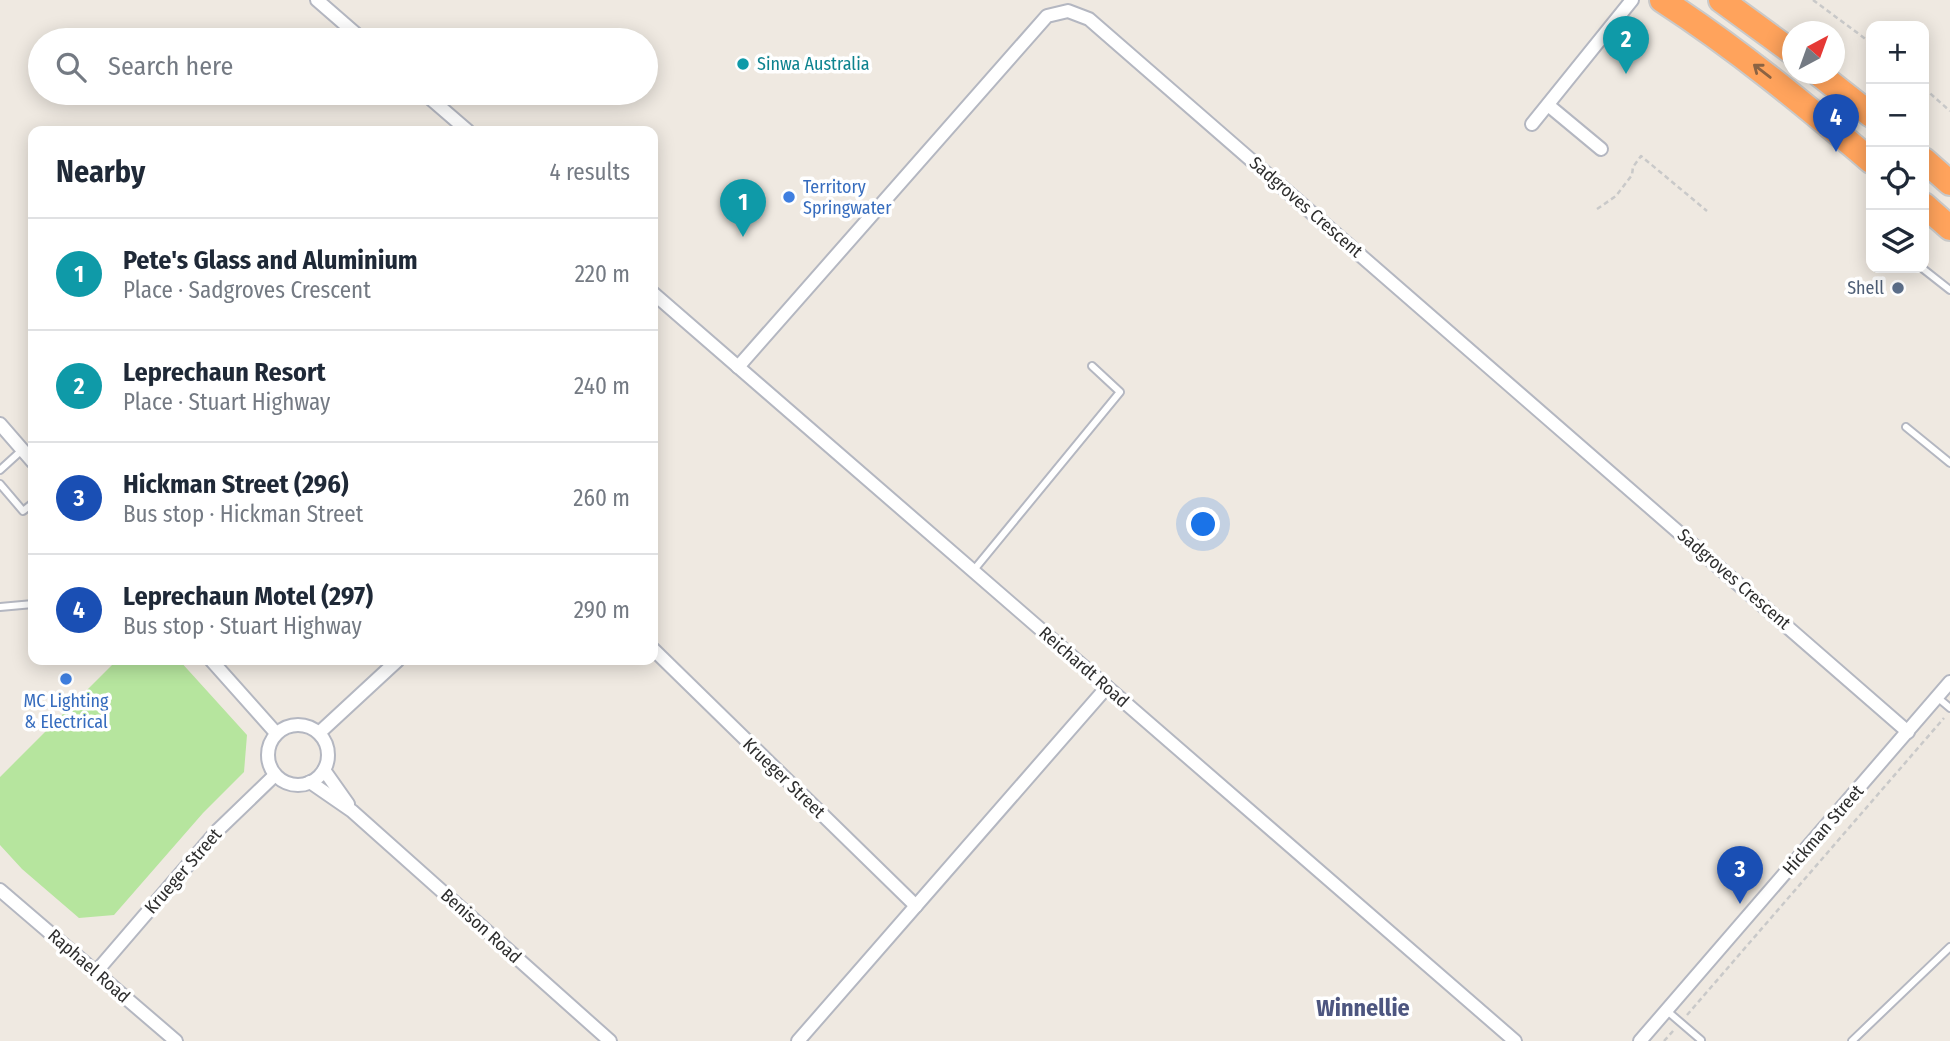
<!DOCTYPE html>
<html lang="en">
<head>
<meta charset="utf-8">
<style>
  :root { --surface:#fff; --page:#f2f2f3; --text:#1f2937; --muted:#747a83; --line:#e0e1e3; --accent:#0f766e }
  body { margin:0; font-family:"Fira Sans Condensed",sans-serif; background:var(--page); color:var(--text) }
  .controls { position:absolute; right:21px; top:21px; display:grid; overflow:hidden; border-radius:14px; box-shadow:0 4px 18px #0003 }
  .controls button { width:63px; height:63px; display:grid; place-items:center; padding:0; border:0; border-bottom:2px solid var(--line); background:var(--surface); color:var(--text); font:35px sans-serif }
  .compass { position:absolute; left:1782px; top:21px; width:63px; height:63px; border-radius:50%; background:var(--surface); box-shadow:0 4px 18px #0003; rotate:41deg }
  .you { position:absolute; left:1204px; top:525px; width:24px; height:24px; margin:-18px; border:5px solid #fff; border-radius:50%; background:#1a73e8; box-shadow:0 0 0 10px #1a73e833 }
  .badge { display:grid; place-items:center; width:46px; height:46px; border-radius:50%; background:var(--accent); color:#fff; font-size:23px; font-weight:700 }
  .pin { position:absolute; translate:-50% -58px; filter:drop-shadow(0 2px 4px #0008) }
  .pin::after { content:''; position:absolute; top:37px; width:24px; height:21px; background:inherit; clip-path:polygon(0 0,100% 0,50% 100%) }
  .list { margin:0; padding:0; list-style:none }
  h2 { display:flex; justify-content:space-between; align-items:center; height:91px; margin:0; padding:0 28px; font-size:30px }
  h2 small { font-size:23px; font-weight:400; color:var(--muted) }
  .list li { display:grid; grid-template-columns:46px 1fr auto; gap:21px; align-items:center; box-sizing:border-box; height:112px; padding:0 28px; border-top:2px solid var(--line) }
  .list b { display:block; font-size:26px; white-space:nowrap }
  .list p { margin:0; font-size:23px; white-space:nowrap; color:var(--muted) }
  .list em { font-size:23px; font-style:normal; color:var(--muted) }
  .icon { flex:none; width:38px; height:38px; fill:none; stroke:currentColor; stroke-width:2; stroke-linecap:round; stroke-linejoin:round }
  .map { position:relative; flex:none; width:1950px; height:1041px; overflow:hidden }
  .search { position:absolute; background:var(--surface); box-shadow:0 4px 18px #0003; left:28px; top:28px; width:630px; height:77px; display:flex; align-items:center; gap:18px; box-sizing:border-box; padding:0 24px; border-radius:38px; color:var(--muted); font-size:26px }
  .panel { position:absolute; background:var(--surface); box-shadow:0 4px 18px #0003; left:28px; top:126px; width:630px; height:539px; border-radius:14px }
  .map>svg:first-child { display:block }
  .green { fill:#b6e59e }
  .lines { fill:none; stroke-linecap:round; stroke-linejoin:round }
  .lane-casing { stroke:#b4b7c1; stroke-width:10 }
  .street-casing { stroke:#b4b7c1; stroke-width:16 }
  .highway-casing { stroke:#c9c9c9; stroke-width:28 }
  .path { stroke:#c9c9c9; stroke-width:2.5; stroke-dasharray:5 3.5; stroke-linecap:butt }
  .lane { stroke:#fff; stroke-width:6 }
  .street { stroke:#fff; stroke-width:12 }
  .highway { stroke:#ffa35c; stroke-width:24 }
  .oneway { stroke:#8c6343 }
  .culture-dot { fill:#0f9aa8; stroke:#fff; stroke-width:2.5 }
  .shop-dot { fill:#3f7fe0; stroke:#fff; stroke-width:2.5 }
  .service-dot { fill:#5c6f8a; stroke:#fff; stroke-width:2.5 }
  .labels { text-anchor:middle; stroke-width:7; stroke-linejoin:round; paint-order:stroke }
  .culture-label { font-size:18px; fill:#0d838f; stroke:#fff; text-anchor:start }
  .shop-label { font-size:18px; fill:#366cbe; stroke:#fff; text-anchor:start }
  .street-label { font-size:18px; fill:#2e2e2e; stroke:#fff }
  .service-label { font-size:18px; fill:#4e5e75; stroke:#fff; text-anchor:end }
  .district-label { font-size:24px; font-weight:bold; fill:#4d5680; stroke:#fff }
</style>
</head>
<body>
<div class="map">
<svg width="1950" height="1041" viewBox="0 0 1950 1041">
  <rect width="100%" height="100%" fill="#efe9e1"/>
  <path class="green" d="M117 660H179L247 735 244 772 203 813 114 915 79 918 22 869 0 845V777Z"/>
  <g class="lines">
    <defs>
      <g id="lane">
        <path d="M1922 268 1950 290"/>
        <path d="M1906 427 1950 463"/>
        <path d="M0 470 22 450"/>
        <path d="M0 484 23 511 33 503"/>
        <path d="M973 571 1120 392 1092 366"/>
        <path d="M0 607 33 604"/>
        <path d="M1937 697 1950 708"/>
        <path d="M1666 1010 1701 1040"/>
        <path d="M1852 1041 1950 947"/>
      </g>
      <g id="street">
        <path d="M317 0 363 40"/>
        <path d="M424 93 468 131"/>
        <path d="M1548 105 1601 149"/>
        <path d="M1532 124 1632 0"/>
        <path d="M653 293 1515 1041"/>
        <path d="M738 367 1047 16 1068 11 1089 19 1908 732"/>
        <path d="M0 424 33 462"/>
        <path d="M653 649 916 906"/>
        <path d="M211 660 276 733"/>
        <circle cx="298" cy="755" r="30"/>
        <path d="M319 733 398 660"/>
        <path d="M324 770 348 804"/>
        <path d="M310 782 352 811 610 1041"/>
        <path d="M0 890 176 1041"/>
        <path d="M96 972 218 830 275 775"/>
        <path d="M798 1041 1107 687"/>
        <path d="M1640 1041 1950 682"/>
      </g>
      <g id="highway">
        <path d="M1662 0C1736 48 1804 104 1871 161"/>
        <path d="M1721 0 1792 52"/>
        <path d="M1819 74 1871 115"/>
        <path d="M1924 160 1950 183"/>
        <path d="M1924 205 1950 228"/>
      </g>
    </defs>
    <use href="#lane" class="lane-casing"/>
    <use href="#street" class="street-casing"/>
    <use href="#highway" class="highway-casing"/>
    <g class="path">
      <path d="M1813 0 1871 43"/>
      <path d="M1924 88 1950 111"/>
      <path d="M1597 209 1616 196 1632 175 1633 167 1641 156 1707 211"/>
      <path d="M1687 1015 1944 718"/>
      <path d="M1664 1041 1674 1030"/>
    </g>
    <use href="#lane" class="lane"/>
    <use href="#street" class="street"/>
    <use href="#highway" class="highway"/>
  </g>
  <defs><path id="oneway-shaft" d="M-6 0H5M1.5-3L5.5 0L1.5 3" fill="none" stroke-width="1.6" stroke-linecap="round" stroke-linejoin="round" transform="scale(1.75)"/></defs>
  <use class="oneway" href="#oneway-shaft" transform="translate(1762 71) rotate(-142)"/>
  <circle class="culture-dot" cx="743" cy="64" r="7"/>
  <g class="shop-dot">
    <circle cx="789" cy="197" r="7"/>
    <circle cx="66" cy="679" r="7"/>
  </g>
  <circle class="service-dot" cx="1898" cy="288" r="7"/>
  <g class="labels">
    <g class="culture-label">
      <text x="757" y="70">Sinwa Australia</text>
    </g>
    <g class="shop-label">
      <text x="803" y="193">Territory<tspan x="803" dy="21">Springwater</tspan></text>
      <text x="66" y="707" text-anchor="middle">MC Lighting<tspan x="66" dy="21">&amp; Electrical</tspan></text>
    </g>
    <g class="street-label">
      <text transform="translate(1306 207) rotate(41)" y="6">Sadgroves Crescent</text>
      <text transform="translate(1734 579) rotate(41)" y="6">Sadgroves Crescent</text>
      <text transform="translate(1084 667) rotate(41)" y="6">Reichardt Road</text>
      <text transform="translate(784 778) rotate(44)" y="6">Krueger Street</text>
      <text transform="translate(1823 830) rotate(-49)" y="6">Hickman Street</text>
      <text transform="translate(183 871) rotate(-49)" y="6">Krueger Street</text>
      <text transform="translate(481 926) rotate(42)" y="6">Benison Road</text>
      <text transform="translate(89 966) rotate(41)" y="6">Raphael Road</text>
    </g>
    <g class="service-label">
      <text x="1884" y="294">Shell</text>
    </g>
    <g class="district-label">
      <text x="1363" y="1016">Winnellie</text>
    </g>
  </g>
</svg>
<div class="controls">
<button>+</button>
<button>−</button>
<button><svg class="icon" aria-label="locate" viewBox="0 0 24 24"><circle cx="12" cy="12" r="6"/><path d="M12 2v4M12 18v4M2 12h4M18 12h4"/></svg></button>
<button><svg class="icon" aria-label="layers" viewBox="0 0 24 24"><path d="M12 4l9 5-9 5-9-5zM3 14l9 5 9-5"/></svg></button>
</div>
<svg class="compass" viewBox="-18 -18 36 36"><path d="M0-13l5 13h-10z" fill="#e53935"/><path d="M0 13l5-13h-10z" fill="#747a83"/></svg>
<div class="you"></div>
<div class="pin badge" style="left:743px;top:237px;background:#0f9aa8">1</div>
<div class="pin badge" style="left:1626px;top:74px;background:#0f9aa8">2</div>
<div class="pin badge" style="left:1740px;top:904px;background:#1a4fb4">3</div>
<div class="pin badge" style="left:1836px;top:152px;background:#1a4fb4">4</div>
<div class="search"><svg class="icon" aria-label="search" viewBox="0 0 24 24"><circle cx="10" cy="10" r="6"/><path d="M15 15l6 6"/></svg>Search here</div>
<section class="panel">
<h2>Nearby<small>4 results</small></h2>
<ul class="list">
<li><span class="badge" style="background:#0f9aa8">1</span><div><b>Pete's Glass and Aluminium</b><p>Place · Sadgroves Crescent</p></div><em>220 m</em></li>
<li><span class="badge" style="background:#0f9aa8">2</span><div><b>Leprechaun Resort</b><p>Place · Stuart Highway</p></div><em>240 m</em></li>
<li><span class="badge" style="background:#1a4fb4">3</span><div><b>Hickman Street (296)</b><p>Bus stop · Hickman Street</p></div><em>260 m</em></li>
<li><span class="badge" style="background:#1a4fb4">4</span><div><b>Leprechaun Motel (297)</b><p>Bus stop · Stuart Highway</p></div><em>290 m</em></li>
</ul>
</section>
</div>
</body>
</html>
